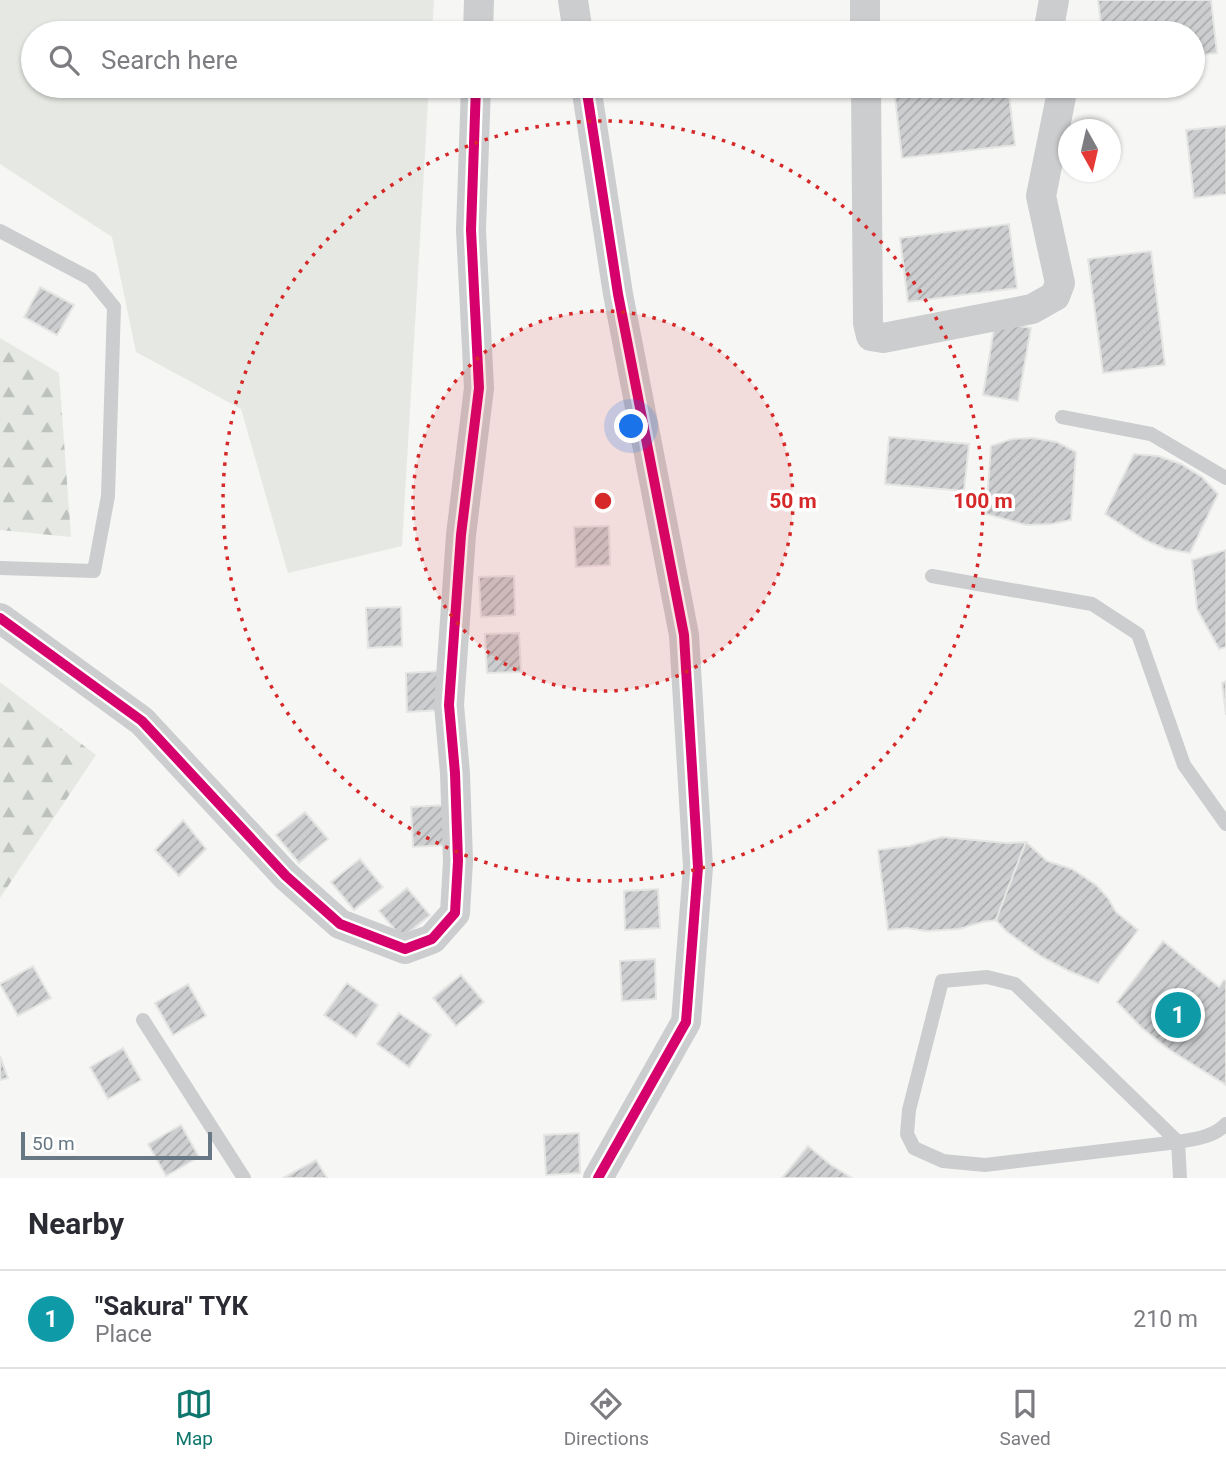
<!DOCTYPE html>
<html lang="en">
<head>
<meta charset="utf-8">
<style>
  :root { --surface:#fff; --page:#f2f2f3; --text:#2b2b33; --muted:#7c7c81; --line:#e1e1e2; --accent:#0f766e }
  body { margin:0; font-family:Roboto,sans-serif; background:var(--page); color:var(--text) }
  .compass { position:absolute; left:1058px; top:119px; width:63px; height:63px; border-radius:50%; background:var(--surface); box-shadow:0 2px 5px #0004; rotate:172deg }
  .scale { position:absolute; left:21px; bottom:18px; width:191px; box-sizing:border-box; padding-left:7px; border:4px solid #677784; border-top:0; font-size:19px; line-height:24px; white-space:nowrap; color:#677784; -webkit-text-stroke:5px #fff; paint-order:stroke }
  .you { position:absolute; left:632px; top:427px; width:24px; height:24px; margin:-18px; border:5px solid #fff; border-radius:50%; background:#1a73e8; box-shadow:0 0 0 10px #1a73e833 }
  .badge { display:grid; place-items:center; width:46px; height:46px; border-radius:50%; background:var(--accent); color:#fff; font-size:23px; font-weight:700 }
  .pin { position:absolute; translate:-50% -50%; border:4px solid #fff; box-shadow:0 2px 7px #0006 }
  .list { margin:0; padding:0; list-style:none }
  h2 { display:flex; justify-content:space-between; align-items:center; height:91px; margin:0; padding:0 28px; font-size:30px }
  h2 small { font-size:23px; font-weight:400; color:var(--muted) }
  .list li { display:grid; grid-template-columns:46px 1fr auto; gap:21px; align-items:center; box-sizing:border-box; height:98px; padding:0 28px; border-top:2px solid var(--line) }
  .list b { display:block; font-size:26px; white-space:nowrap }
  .list p { margin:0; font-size:23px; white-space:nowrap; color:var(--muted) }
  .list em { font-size:23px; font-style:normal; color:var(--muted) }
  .icon { flex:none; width:38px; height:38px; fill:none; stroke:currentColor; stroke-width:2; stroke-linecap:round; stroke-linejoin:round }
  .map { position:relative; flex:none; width:1226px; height:1178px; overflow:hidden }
  .search { position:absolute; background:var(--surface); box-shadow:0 2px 5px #0004; left:21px; right:21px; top:21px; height:77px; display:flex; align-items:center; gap:18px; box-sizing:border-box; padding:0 24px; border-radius:38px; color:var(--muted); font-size:26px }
  .sheet { height:189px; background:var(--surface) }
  nav { display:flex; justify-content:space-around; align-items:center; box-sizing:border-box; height:98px; border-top:2px solid var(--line); background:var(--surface); font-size:19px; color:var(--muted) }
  nav a { display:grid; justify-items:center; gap:4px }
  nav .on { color:var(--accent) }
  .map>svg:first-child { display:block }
  .grass { fill:#e6e9e3 }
  .forest { fill:url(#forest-firs) }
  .building { fill:url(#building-hatch); stroke:#e5e5e4; stroke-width:2 }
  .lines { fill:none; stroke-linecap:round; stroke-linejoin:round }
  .lane { stroke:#cccdce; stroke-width:14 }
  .street { stroke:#cccdce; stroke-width:30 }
  .cycleway-casing { stroke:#fff; stroke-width:15 }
  .cycleway { stroke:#d6006c; stroke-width:10 }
  .ring { fill:none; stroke:#d62828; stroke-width:3.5; stroke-dasharray:3.5 7 }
  .centre { fill:#d62828; stroke:#fff; stroke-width:3.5 }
  .ring-label { font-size:21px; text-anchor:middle; font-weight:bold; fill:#d62828; stroke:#fff; stroke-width:7; stroke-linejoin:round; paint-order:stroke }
</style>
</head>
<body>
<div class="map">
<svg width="1226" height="1178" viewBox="0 0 1226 1178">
  <defs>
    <pattern id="forest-firs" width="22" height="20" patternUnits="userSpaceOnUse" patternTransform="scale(1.75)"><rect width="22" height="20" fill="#e6e9e3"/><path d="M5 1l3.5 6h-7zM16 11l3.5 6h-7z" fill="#bec2be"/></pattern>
    <pattern id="building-hatch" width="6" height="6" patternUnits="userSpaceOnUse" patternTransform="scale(1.75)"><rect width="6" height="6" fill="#cdcecf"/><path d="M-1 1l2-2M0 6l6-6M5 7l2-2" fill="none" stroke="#aaacae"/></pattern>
  </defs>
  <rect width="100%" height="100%" fill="#f6f6f5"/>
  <path class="grass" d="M0 0H434L432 33H33V86H429L402 546 288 573 241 409 136 352 112 237 0 164Z"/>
  <g class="forest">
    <path d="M0 338 59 373 71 537 0 530Z"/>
    <path d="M0 682 96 755 0 898Z"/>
  </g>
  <g class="building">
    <path d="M1098 0H1211L1217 53 1193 56V33H1102Z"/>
    <path d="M924 86H1008L1015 145 902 158 894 89Z"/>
    <path d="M1226 126V194L1194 198 1186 130Z"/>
    <path d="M1009 224 1017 288 908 302 900 238Z"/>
    <path d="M1151 251 1165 365 1103 373 1088 259Z"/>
    <path d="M40 287 74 305 57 335 24 317Z"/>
    <path d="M995 322 1031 328 1018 401 983 395Z"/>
    <path d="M889 437 969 444 964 491 885 484Z"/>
    <path d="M1033 438 1057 442 1076 452 1071 520 1051 524 1026 525 986 514 991 446 1012 439Z"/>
    <path d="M1134 454 1158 456 1181 464 1202 477 1218 494 1190 553 1166 549 1145 540 1105 514Z"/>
    <path d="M609 526 610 565 576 567 574 527Z"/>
    <path d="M1226 550V647L1219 649 1197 609 1192 560Z"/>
    <path d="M514 576 515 615 481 617 479 577Z"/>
    <path d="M401 607 402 646 368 648 366 608Z"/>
    <path d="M519 633 521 672 487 673 485 634Z"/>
    <path d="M440 671 442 710 407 712 406 673Z"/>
    <path d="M1226 681V715L1222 683Z"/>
    <path d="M445 805 447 845 413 847 411 807Z"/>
    <path d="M305 812 328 839 299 863 276 835Z"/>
    <path d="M183 820 206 849 179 876 155 850Z"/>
    <path d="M942 837 1006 843 1026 842 996 920 982 922 959 929 926 931 907 928 888 930 878 850 909 846Z"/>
    <path d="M1026 842 1047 861 1072 869 1096 885 1108 898 1116 912 1138 930 1098 983 1069 971 1042 957 1006 931 996 920Z"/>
    <path d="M360 859 383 887 354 910 331 882Z"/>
    <path d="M407 888 430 915 402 938 379 911Z"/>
    <path d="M658 889 660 928 625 930 624 891Z"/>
    <path d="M1163 941 1219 987 1224 980 1226 981V1085L1170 1050 1142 1028 1117 1002Z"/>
    <path d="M655 959 656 999 622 1001 620 961Z"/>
    <path d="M33 966 51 998 18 1016 0 984Z"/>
    <path d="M461 975 484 1002 456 1026 433 998Z"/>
    <path d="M347 983 378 1005 356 1037 324 1015Z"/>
    <path d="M188 984 206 1016 173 1035 155 1003Z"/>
    <path d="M399 1013 431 1035 409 1067 377 1044Z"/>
    <path d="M123 1048 141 1080 108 1099 90 1067Z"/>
    <path d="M0 1056 8 1078 0 1080Z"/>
    <path d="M181 1125 199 1157 166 1176 148 1144Z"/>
    <path d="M579 1133 580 1173 546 1175 544 1135Z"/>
    <path d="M808 1146 831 1165 852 1178H782Z"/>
    <path d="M316 1160 327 1178H283Z"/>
  </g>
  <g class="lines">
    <g class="lane">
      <path d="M0 231 91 279 114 307 108 496 94 571 0 568"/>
      <path d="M1062 417 1151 434 1226 478"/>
      <path d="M932 576 1092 604 1138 634 1184 765 1226 824"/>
      <path d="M143 1020 244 1178"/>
      <path d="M1180 1178 1178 1142 1015 984 987 977 942 981 909 1110 907 1134 914 1148 943 1161 985 1165 1178 1142C1194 1139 1214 1137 1226 1124"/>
    </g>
    <g class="street">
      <path d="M573 0 578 33"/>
      <path d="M865 0V33"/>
      <path d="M478 33 479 0"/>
      <path d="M1048 33 1054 0"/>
      <path d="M586 86 618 294 684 635 698 867 686 1022 598 1178"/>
      <path d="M866 86 868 323 871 336 883 338 1032 309 1055 296 1060 283 1041 196 1061 97 1059 86"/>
      <path d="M0 618 142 721 286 876 340 924 405 949 432 939 455 913 458 861 455 773 449 705 461 535 479 388 471 230 476 86"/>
    </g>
    <defs>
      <g id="cycleway">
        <path d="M586 86 618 294 684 635 698 867 686 1022 598 1178"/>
        <path d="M0 618 142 721 286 876 340 924 405 949 432 939 455 913 458 861 455 773 449 705 461 535 479 388 471 230 476 86"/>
      </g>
    </defs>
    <use href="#cycleway" class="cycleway-casing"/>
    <use href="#cycleway" class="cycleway"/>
  </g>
  <circle cx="603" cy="501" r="190" fill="#d62828" fill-opacity=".12"/>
  <g class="ring">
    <circle cx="603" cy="501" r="190"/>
    <circle cx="603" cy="501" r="380"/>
  </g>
  <circle cx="603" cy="501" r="10" class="centre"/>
  <g class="ring-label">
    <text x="793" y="508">50 m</text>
    <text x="983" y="508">100 m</text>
  </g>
</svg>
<svg class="compass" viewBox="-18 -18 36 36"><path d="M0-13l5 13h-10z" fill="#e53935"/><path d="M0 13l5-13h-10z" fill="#7c7c81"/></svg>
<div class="scale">50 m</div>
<div class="you"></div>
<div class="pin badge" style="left:1178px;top:1015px;background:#0f9aa8">1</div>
<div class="search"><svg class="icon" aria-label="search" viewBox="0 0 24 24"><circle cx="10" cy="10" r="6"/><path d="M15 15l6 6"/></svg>Search here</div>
</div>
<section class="sheet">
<h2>Nearby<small></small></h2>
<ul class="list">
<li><span class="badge" style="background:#0f9aa8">1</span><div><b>&quot;Sakura&quot; ТҮК</b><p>Place</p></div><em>210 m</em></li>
</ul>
</section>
<nav>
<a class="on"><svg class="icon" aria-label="map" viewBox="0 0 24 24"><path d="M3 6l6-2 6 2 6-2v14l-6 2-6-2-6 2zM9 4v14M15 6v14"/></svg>Map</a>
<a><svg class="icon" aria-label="directions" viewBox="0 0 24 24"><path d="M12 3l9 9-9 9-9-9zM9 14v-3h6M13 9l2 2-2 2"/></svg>Directions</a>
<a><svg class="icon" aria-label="saved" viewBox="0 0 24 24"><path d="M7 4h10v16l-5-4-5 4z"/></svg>Saved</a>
</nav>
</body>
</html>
